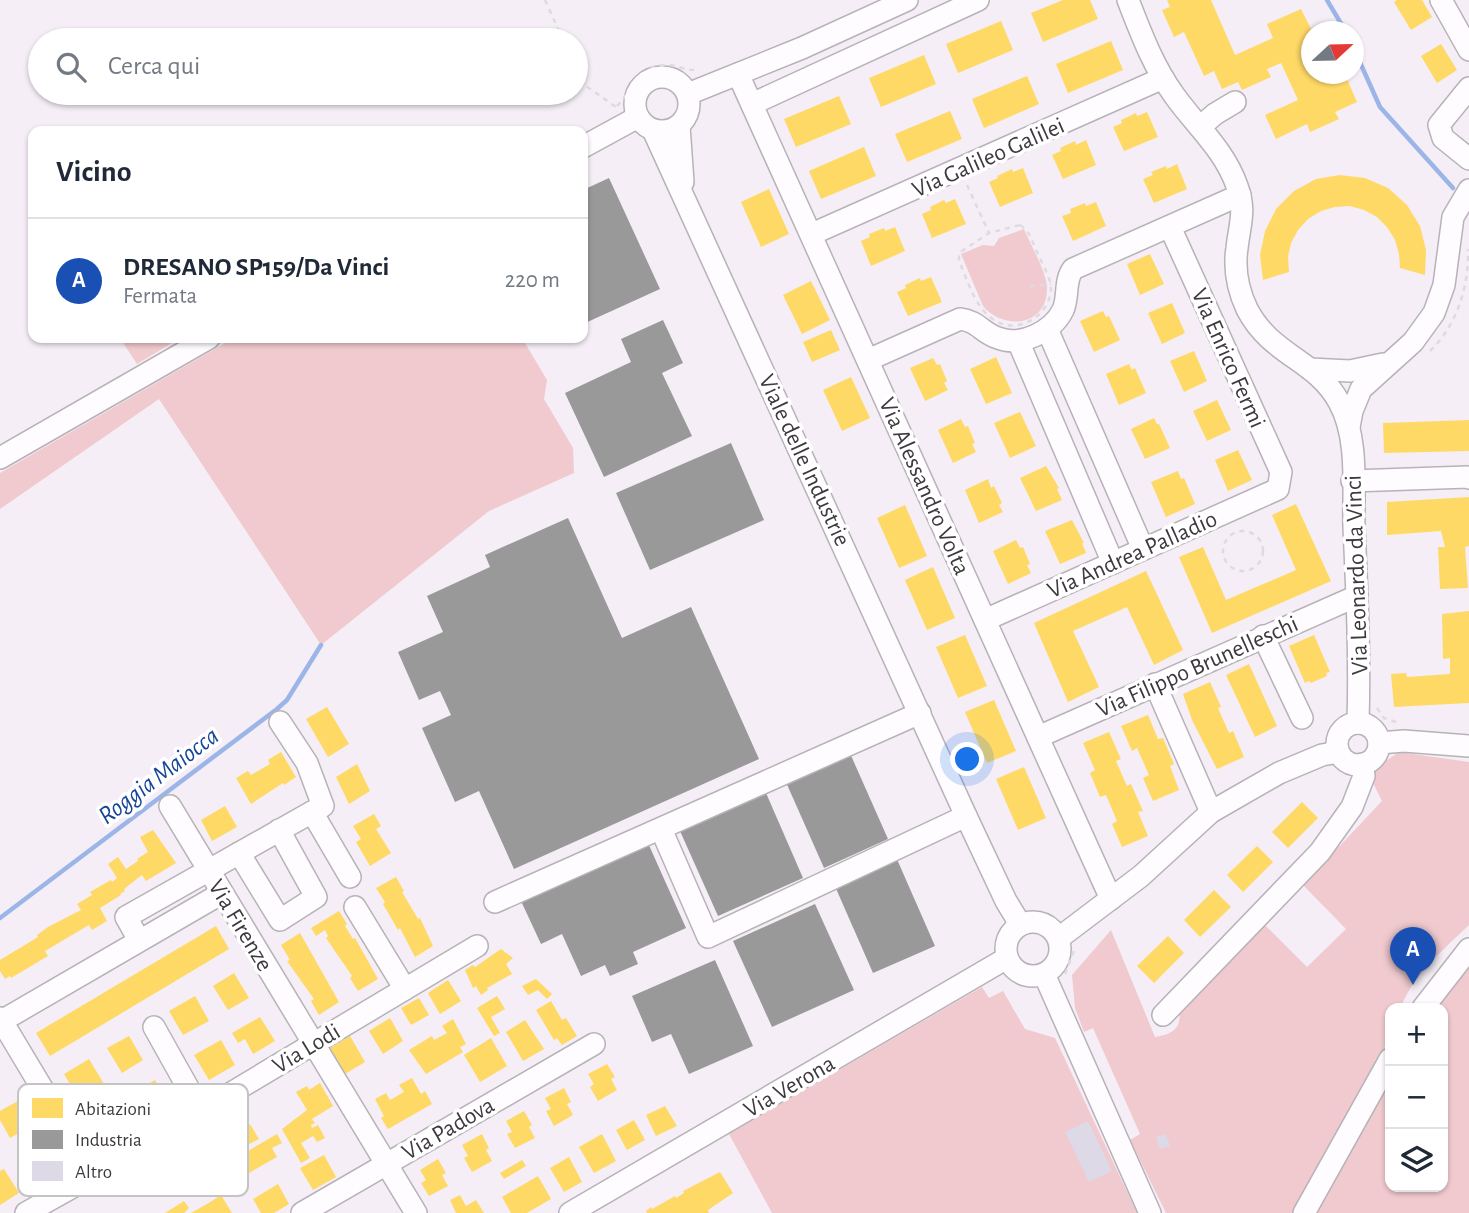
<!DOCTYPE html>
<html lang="it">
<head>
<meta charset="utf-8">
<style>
  :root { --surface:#fff; --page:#f6f6f7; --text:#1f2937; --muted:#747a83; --line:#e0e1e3; --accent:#7e787f }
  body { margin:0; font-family:"Alegreya Sans",sans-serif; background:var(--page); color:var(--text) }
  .controls { position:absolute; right:21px; bottom:21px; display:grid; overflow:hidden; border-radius:14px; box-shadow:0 2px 5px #0004 }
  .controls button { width:63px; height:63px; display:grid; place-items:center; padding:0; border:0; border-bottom:2px solid var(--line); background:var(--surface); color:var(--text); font:35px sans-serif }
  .compass { position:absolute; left:1301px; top:21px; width:63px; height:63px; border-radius:50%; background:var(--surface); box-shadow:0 2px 5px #0004; rotate:68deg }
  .you { position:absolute; left:968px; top:760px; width:24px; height:24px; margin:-18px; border:5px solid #fff; border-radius:50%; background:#1a73e8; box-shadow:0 0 0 10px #1a73e833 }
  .badge { display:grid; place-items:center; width:46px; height:46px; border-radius:50%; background:var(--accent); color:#fff; font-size:23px; font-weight:700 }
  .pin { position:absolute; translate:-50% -58px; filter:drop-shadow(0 2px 4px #0008) }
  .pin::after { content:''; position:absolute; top:37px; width:24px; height:21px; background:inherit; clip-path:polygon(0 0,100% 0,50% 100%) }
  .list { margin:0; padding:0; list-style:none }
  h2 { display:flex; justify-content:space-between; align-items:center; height:91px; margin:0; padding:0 28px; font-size:30px }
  h2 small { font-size:23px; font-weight:400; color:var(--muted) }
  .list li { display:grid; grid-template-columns:46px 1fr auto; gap:21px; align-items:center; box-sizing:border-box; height:126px; padding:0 28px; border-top:2px solid var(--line) }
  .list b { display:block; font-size:26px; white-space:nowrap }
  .list p { margin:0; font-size:23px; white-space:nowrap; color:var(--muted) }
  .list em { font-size:23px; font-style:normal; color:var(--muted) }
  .icon { flex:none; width:38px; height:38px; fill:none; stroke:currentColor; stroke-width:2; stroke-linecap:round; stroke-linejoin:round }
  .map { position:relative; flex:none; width:1469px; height:1213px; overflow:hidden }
  .search { position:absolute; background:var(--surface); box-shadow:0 2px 5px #0004; left:28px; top:28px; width:560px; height:77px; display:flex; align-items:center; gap:18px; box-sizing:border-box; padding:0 24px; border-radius:38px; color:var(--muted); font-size:26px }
  .panel { position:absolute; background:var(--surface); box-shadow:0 2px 5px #0004; left:28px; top:126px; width:560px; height:217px; border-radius:14px }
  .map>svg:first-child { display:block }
  .green { fill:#f0cace }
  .homes { fill:#ffd966 }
  .industry { fill:#999 }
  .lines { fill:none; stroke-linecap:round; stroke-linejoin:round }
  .stream { stroke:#9bb5e9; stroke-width:4.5 }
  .building { fill:#ddd9e6 }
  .minor-casing { stroke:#b7b2b8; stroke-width:24 }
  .path { stroke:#dedbde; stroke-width:2.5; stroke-dasharray:5 5; stroke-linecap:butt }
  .minor { stroke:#fefcfe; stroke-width:21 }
  .labels { text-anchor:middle; stroke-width:7; stroke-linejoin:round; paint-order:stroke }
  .street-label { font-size:24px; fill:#3e393f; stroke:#fff }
  .water-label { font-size:26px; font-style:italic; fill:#164698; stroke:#fff }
  .key { fill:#fff; stroke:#c5c4c5; stroke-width:2 }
  .key-label { font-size:19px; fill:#3e393f }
</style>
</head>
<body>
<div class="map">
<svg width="1469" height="1213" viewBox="0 0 1469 1213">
  <rect width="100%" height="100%" fill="#f5eef6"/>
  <g class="green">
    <path d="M1024 229C1030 244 1048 274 1047 290 1046 326 1004 331 983 306L961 254 983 245 994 246 999 238Z"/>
    <path d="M120 338H180L137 364Z"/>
    <path d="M234 338H522L547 380 544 399 573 448 574 473 489 511 321 645 159 399 0 509V473Z"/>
    <path d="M1399 752 1469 762V925C1446 947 1410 978 1401 1008H1390V1037L1296 1213H1166L1130 1140 1140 1134 1093 1028 1084 1032 1075 1008 1072 975 1111 930 1155 1037C1172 1034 1182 1029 1179 1010L1264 924 1307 967 1346 929 1303 885 1382 801 1371 779V771Z"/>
    <path d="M1469 961V1213H1314L1390 1074V1187H1443V1008H1433Z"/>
    <path d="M982 987 989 998 1003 991 1025 1029 1055 1038 1137 1213H772L729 1134Z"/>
  </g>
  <g class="homes">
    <path d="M1063 0H1090L1098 19 1043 42 1031 13Z"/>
    <path d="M1167 0H1211L1235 55 1273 38 1267 24 1301 9 1312 31V74H1330L1335 84 1347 79 1357 102 1335 112 1339 119 1310 132 1307 124 1276 139 1265 115 1298 100 1281 63 1267 69 1271 77 1242 90 1238 82 1222 89 1214 71 1204 76 1184 32 1174 37 1162 10 1170 7Z"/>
    <path d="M1397 0H1422L1432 17 1411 30 1394 2Z"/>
    <path d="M1001 21 1013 50 958 73 946 44Z"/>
    <path d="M1111 41 1123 70 1068 93 1056 64Z"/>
    <path d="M1441 44 1457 70 1437 83 1421 56Z"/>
    <path d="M924 55 936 84 881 107 869 78Z"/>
    <path d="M1027 76 1039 104 984 128 972 99Z"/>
    <path d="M839 96 851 124 796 147 784 119Z"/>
    <path d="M950 111 962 139 907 162 895 134Z"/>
    <path d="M1147 112 1158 137 1124 151 1113 127 1122 123 1121 120 1136 113 1137 116Z"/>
    <path d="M1086 140 1096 165 1063 179 1052 155 1061 151 1060 148 1075 141 1076 145Z"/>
    <path d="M864 147 876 176 821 199 809 171Z"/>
    <path d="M1177 164 1187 189 1154 203 1143 179 1153 175 1151 172 1166 166 1167 169Z"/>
    <path d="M1023 168 1033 193 1000 207 989 182 998 178 997 176 1012 169 1013 172Z"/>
    <path d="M1340 175 1365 178 1388 188 1407 205 1420 226 1426 250 1425 275 1400 268 1399 254 1395 240 1387 227 1377 217 1364 210 1350 206 1335 207 1321 211 1308 219 1298 230 1291 243 1288 257 1289 272 1263 280 1260 255 1265 231 1276 209 1294 191 1316 179Z"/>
    <path d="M769 189 789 234 761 247 741 202Z"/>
    <path d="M955 199 966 224 932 238 922 214 931 210 930 207 944 200 946 203Z"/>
    <path d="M1096 202 1106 226 1073 241 1062 216 1071 213 1070 209 1085 203 1086 206Z"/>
    <path d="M895 227 905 251 871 266 861 241 870 237 869 234 884 228 885 231Z"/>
    <path d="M1150 254 1164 284 1140 295 1127 264Z"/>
    <path d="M931 277 942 302 908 316 897 292 906 288 905 285 920 278 921 281Z"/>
    <path d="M811 281 830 320 802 334 783 295Z"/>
    <path d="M1172 303 1185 333 1162 344 1148 313Z"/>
    <path d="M1103 311 1106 317 1109 316 1120 340 1094 352 1080 321Z"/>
    <path d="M831 330 840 350 812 362 803 342Z"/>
    <path d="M1194 351 1207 381 1184 392 1170 361Z"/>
    <path d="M996 357 1012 393 986 404 970 369Z"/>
    <path d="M933 358 937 365 940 364 947 381 944 383 948 390 925 401 910 368Z"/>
    <path d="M1129 364 1132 370 1135 368 1146 393 1119 405 1106 374Z"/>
    <path d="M851 377 870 418 842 431 823 390Z"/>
    <path d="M1217 400 1231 430 1207 441 1193 411Z"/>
    <path d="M1020 412 1036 446 1010 458 994 423Z"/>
    <path d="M1154 418 1157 424H1159L1170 448 1145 459 1131 429Z"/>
    <path d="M961 419 965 427 968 426 975 443 972 444 976 452 953 463 938 430Z"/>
    <path d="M1469 420V451L1384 453 1383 423Z"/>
    <path d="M1238 450 1252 480 1228 491 1215 460Z"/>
    <path d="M1046 466 1059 488 1057 489 1062 500 1036 511 1020 478Z"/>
    <path d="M1178 471 1181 479 1184 478 1195 504 1166 517 1151 482Z"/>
    <path d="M988 479 991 488 994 486 1002 503 999 505 1003 512 979 523 965 490Z"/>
    <path d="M1469 497V546L1465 547 1468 588 1440 589 1438 547H1445L1441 531 1387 535V502Z"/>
    <path d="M1296 504 1331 581 1212 633 1179 557 1203 547 1226 600 1296 570 1272 515Z"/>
    <path d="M905 505 927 556 899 568 877 518Z"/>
    <path d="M1072 520 1084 543H1082L1086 553 1060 564 1045 531Z"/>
    <path d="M1016 540 1020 548 1023 547 1030 564 1027 565 1031 573 1008 584 993 551Z"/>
    <path d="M933 567 955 618 927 630 905 580Z"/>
    <path d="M1146 571 1183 650 1154 665 1127 607 1073 631 1099 687 1068 702 1034 623Z"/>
    <path d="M1469 611V703L1394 707 1391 674 1406 673 1407 677 1450 674V658L1443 659 1442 614Z"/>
    <path d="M965 635 987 686 958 698 936 647Z"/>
    <path d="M1314 635 1330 672 1326 673 1327 676 1311 683 1309 681 1305 683 1289 646Z"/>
    <path d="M1249 664 1277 726 1255 737 1226 675Z"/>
    <path d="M1210 682 1221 707 1218 708 1229 733 1233 731 1244 757 1217 769 1192 720 1183 694Z"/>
    <path d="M994 700 1016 751 987 763 965 712Z"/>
    <path d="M327 707 349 744 328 757 306 719Z"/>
    <path d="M1148 715 1158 739 1163 738 1174 764 1170 766 1179 790 1153 801 1143 778 1149 775 1137 748 1132 751 1121 726Z"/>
    <path d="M1109 732 1121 759 1116 761 1127 786 1131 784 1143 811 1138 812 1148 836 1122 847 1112 824 1117 821 1106 795 1100 797 1090 773 1095 770 1083 743Z"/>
    <path d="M281 752 296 777 284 785 283 783 251 804 236 778 248 771 251 775 270 764 268 760Z"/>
    <path d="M357 764 370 791 349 804 336 777Z"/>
    <path d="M1024 767 1046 818 1018 830 996 779Z"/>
    <path d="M1302 802 1318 818 1288 848 1272 832Z"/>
    <path d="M225 806 237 827 212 841 201 820Z"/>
    <path d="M374 814 381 826 376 829 391 853 370 866 356 842 361 839 353 826Z"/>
    <path d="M153 830 176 863 146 881 142 875 124 889 125 891 120 894 121 895 100 908 107 921 92 930 89 925 45 951 48 956 11 978 10 976 5 979 0 971V960L38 937 37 935 48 927 81 910 77 904 92 895 90 892 111 880 112 882 117 878 108 864 118 857 126 869 138 861 137 859 148 852 140 837Z"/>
    <path d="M1257 846 1273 862 1243 892 1227 875Z"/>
    <path d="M396 877 404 891 402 892 418 919 420 918 433 946 415 957 400 928 398 930 383 904 385 902 376 888Z"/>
    <path d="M1214 890 1231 907 1200 937 1184 920Z"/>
    <path d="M339 911 347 924 345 926 353 939 355 938 378 979 358 991 350 978 352 976 326 938 328 936 325 930 316 936 311 928Z"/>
    <path d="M216 926 229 949 50 1056 36 1033Z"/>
    <path d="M300 933 339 1002 319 1015 311 1001 314 999 287 961 290 960 281 945Z"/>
    <path d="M1168 936 1184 953 1154 983 1137 966Z"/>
    <path d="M501 949 513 958 506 964 512 974 487 988 488 990 481 995 476 986 473 988 465 970 473 965 475 967Z"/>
    <path d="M234 973 249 998 228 1010 213 986Z"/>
    <path d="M536 979 552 994 547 999 538 990 528 995 522 986Z"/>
    <path d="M448 980 461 1001 440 1014 428 993Z"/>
    <path d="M195 996 209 1021 183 1035 169 1011Z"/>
    <path d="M497 996 505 1009 491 1017 500 1033 494 1036 477 1008Z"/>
    <path d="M419 998 429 1015 411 1025 401 1008Z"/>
    <path d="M551 1001 562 1020 566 1018 577 1036 562 1045 557 1038 554 1040 536 1010Z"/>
    <path d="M260 1017 275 1041 253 1054 245 1039 238 1043 232 1033Z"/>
    <path d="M390 1018 403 1041 383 1054 369 1031Z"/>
    <path d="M453 1019 466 1044 460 1047 463 1052 426 1074 409 1050 432 1036 434 1040 447 1033 442 1026Z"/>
    <path d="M525 1020 544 1049 523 1061 506 1032Z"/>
    <path d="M129 1036 143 1060 122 1073 107 1048Z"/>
    <path d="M350 1036 365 1062 345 1074 330 1048Z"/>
    <path d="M491 1038 507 1066 480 1082 464 1055Z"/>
    <path d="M221 1040 235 1065 209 1080 194 1055Z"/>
    <path d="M89 1059 104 1084 79 1099 64 1074Z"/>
    <path d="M607 1064 615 1077 611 1079 617 1090 598 1101 590 1087 594 1084 588 1074Z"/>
    <path d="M412 1078 421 1094 425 1091 432 1104 388 1129 381 1118 384 1116 375 1099 386 1093 390 1100 404 1092 399 1085Z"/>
    <path d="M155 1080 169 1104 147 1117 133 1093Z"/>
    <path d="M320 1083 333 1106 312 1119 315 1123 311 1125 312 1128 318 1125 325 1138 317 1142 313 1136 301 1143 310 1158 301 1163 282 1129 307 1110 296 1092 307 1086 309 1090Z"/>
    <path d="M564 1088 571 1102 567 1104 573 1115 554 1126 546 1111 551 1109 545 1098Z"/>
    <path d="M18 1101 32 1126 10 1138 0 1120V1111Z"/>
    <path d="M665 1106 677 1126 656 1136 646 1115Z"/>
    <path d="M524 1111 532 1125 529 1127 535 1138 515 1148 507 1134 512 1132 506 1121Z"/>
    <path d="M634 1120 645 1140 627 1150 616 1130Z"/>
    <path d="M250 1124 259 1139 238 1150 228 1131 238 1125H242L244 1127Z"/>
    <path d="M277 1134 282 1143 272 1148 277 1157 240 1178 246 1189 235 1196 220 1169 215 1172 202 1150 214 1142 227 1163Z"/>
    <path d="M482 1134 489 1148 486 1150 492 1161 472 1172 464 1158 468 1156 462 1145Z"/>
    <path d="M602 1134 616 1161 594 1173 579 1147Z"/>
    <path d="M324 1155 336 1177 313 1190 300 1168Z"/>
    <path d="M569 1157 582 1182 564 1192 550 1168Z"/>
    <path d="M438 1159 446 1173 442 1175 448 1186 429 1196 421 1183 426 1180 420 1170Z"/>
    <path d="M522 1160 526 1166 504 1179 500 1173Z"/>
    <path d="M4 1169 19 1193 0 1205V1171Z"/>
    <path d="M720 1172 733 1193 708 1210 709 1213H647L646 1211 651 1207 652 1209 675 1196 676 1198 684 1193 683 1191Z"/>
    <path d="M538 1176 551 1199 527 1213H511L502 1197Z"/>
    <path d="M278 1184 289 1204 274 1213H261L253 1199Z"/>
    <path d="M221 1195 232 1213H191L212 1201Z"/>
    <path d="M460 1195 466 1206 476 1200 484 1213H456L450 1200Z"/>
    <path d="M184 1201 189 1208 184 1213H165Z"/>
  </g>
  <g class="industry">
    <path d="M609 178 660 289 583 324V190Z"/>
    <path d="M663 320 683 363 662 373 692 436 604 477 565 393 631 362 621 339Z"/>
    <path d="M731 443 764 520 650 570 616 493Z"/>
    <path d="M568 518 622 638 691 607 759 759 514 869 479 791 455 802 422 728 451 715 440 691 419 700 398 652 443 632 427 596 490 567 485 555Z"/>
    <path d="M849 751 888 839 824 868 785 780Z"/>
    <path d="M766 793 803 878 718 916 680 831Z"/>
    <path d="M648 843 686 928 633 952 638 964 610 976 605 965 581 976 562 934 541 944 521 901Z"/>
    <path d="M896 857 935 946 873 973 834 884Z"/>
    <path d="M815 904 854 990 772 1027 733 941Z"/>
    <path d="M715 960 753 1046 689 1074 671 1034 652 1042 632 996Z"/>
  </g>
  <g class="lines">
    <g class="stream">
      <path d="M1327 0 1346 32"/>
      <path d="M1354 49 1380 107 1453 188"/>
      <path d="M0 918 277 709 287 700 321 645"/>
    </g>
  </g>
  <g class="building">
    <path d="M1088 1121 1112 1171 1089 1182 1065 1132Z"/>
    <path d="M1166 1134 1170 1146 1160 1149 1156 1137Z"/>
  </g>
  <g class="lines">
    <defs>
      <g id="minor">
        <path d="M1128 0C1141 33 1153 66 1174 95 1196 126 1224 149 1237 186 1246 211 1240 222 1237 248 1234 268 1238 290 1247 309 1271 356 1317 360 1339 402 1359 438 1353 487 1354 527 1357 592 1360 657 1358 723"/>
        <path d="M1441 0 1469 50"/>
        <path d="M738 74 1111 899"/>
        <circle cx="662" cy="104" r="27"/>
        <path d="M1469 88 1439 125 1443 138 1469 159"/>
        <path d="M688 94 802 48 907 0"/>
        <path d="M752 104 978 0"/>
        <path d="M679 126 683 182"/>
        <path d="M1200 127 1215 114 1235 102"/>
        <path d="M653 130 966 816 1006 901 1020 924"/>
        <path d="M583 147 638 117"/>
        <path d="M812 234 1163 78"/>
        <path d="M1047 329 1143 549"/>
        <path d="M1018 341 1113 563"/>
        <path d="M868 360 960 319C978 321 982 333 998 338 1021 347 1052 332 1063 310 1069 297 1064 281 1073 269L1240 195"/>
        <path d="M1310 369 1350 371 1383 364"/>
        <path d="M1349 427 1352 411 1361 389 1413 342 1434 313 1444 285 1453 217 1469 190"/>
        <path d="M0 458 209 338"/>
        <path d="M1352 481 1467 477 1469 478"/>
        <path d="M985 620 1278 489 1281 472 1170 227"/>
        <path d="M1263 636 1302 718"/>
        <path d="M1155 684 1211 812"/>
        <path d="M280 722 307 763 323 806 312 812 350 877"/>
        <circle cx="1358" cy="744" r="21"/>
        <path d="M1038 737 1357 596"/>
        <path d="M1379 743 1404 741 1469 746"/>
        <path d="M170 806 416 1213"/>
        <path d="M661 829 708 937 966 816"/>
        <path d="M239 853 280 920 316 897 279 830"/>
        <path d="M495 902 920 713"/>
        <path d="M355 907 405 989"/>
        <circle cx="1033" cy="949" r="27"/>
        <path d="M1059 938 1141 876 1211 812 1279 773 1322 755 1338 752"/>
        <path d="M139 940 126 917 312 812"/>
        <path d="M1044 974 1150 1213"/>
        <path d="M1423 1008 1469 949"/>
        <path d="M1163 1015 1320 852 1352 807 1364 776 1362 764"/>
        <path d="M0 1018 94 1175"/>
        <path d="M0 1022 222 893"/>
        <path d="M154 1027 201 1111"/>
        <path d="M26 1213 94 1175 477 946"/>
        <path d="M302 1213 594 1044"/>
        <path d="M570 1213 1007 958"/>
        <path d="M1304 1213 1390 1059"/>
      </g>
    </defs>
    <use href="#minor" class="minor-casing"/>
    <g class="path">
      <path d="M545 0 563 40"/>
      <path d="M576 70 586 86 616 107"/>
      <path d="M617 106C632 90 643 63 669 65 679 66 687 71 698 70"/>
      <path d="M967 185 989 233"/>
      <path d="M1020 225C1030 231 1032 242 1037 252 1041 262 1050 276 1051 287 1051 317 1014 338 990 317 974 304 967 279 959 261V253L989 233Z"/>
      <path d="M1030 286 1051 284"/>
      <path d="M1430 351C1457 325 1469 287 1468 249"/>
      <circle cx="1243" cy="551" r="20"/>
      <path d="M1377 708 1384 718 1396 722"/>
      <path d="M1065 974 1074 951"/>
      <path d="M1011 976 1027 983"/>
    </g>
    <use href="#minor" class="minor"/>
  </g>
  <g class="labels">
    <g class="street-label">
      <text transform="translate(988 157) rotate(-24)" y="8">Via Galileo Galilei</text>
      <text transform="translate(1229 358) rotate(66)" y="8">Via Enrico Fermi</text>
      <text transform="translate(805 460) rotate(65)" y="8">Viale delle Industrie</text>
      <text transform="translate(925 486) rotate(66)" y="8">Via Alessandro Volta</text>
      <text transform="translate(1132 554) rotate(-24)" y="8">Via Andrea Palladio</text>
      <text transform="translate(1356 575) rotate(-92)" y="8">Via Leonardo da Vinci</text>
      <text transform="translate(1197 666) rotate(-24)" y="8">Via Filippo Brunelleschi</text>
      <text transform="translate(241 925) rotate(59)" y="8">Via Firenze</text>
      <text transform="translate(306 1048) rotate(-31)" y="8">Via Lodi</text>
      <text transform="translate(789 1086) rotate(-30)" y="8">Via Verona</text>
      <text transform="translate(448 1128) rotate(-30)" y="8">Via Padova</text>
    </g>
    <g class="water-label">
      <text transform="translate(158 775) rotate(-37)" y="9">Roggia Maiocca</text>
    </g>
  </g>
  <rect x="18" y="1084" width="230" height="112" rx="10" class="key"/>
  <rect x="32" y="1098" width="31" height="20" fill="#ffd966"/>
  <rect x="32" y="1130" width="31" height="19" fill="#999"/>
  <rect x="32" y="1161" width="31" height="20" fill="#ddd9e6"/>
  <g class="key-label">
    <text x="75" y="1115">Abitazioni</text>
    <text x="75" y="1146">Industria</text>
    <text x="75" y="1178">Altro</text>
  </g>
</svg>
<div class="controls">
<button>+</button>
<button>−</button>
<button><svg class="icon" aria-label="layers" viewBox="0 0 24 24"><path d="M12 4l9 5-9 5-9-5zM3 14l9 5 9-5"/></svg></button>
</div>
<svg class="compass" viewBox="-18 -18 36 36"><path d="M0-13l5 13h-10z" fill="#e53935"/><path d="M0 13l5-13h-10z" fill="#747a83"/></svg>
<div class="you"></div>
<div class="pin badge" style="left:1413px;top:985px;background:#1a4fb4">A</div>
<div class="search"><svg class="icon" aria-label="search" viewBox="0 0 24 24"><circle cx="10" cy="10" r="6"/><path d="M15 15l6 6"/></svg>Cerca qui</div>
<section class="panel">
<h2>Vicino<small></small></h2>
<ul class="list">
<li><span class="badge" style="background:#1a4fb4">A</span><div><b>DRESANO SP159/Da Vinci</b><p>Fermata</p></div><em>220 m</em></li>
</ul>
</section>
</div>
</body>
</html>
